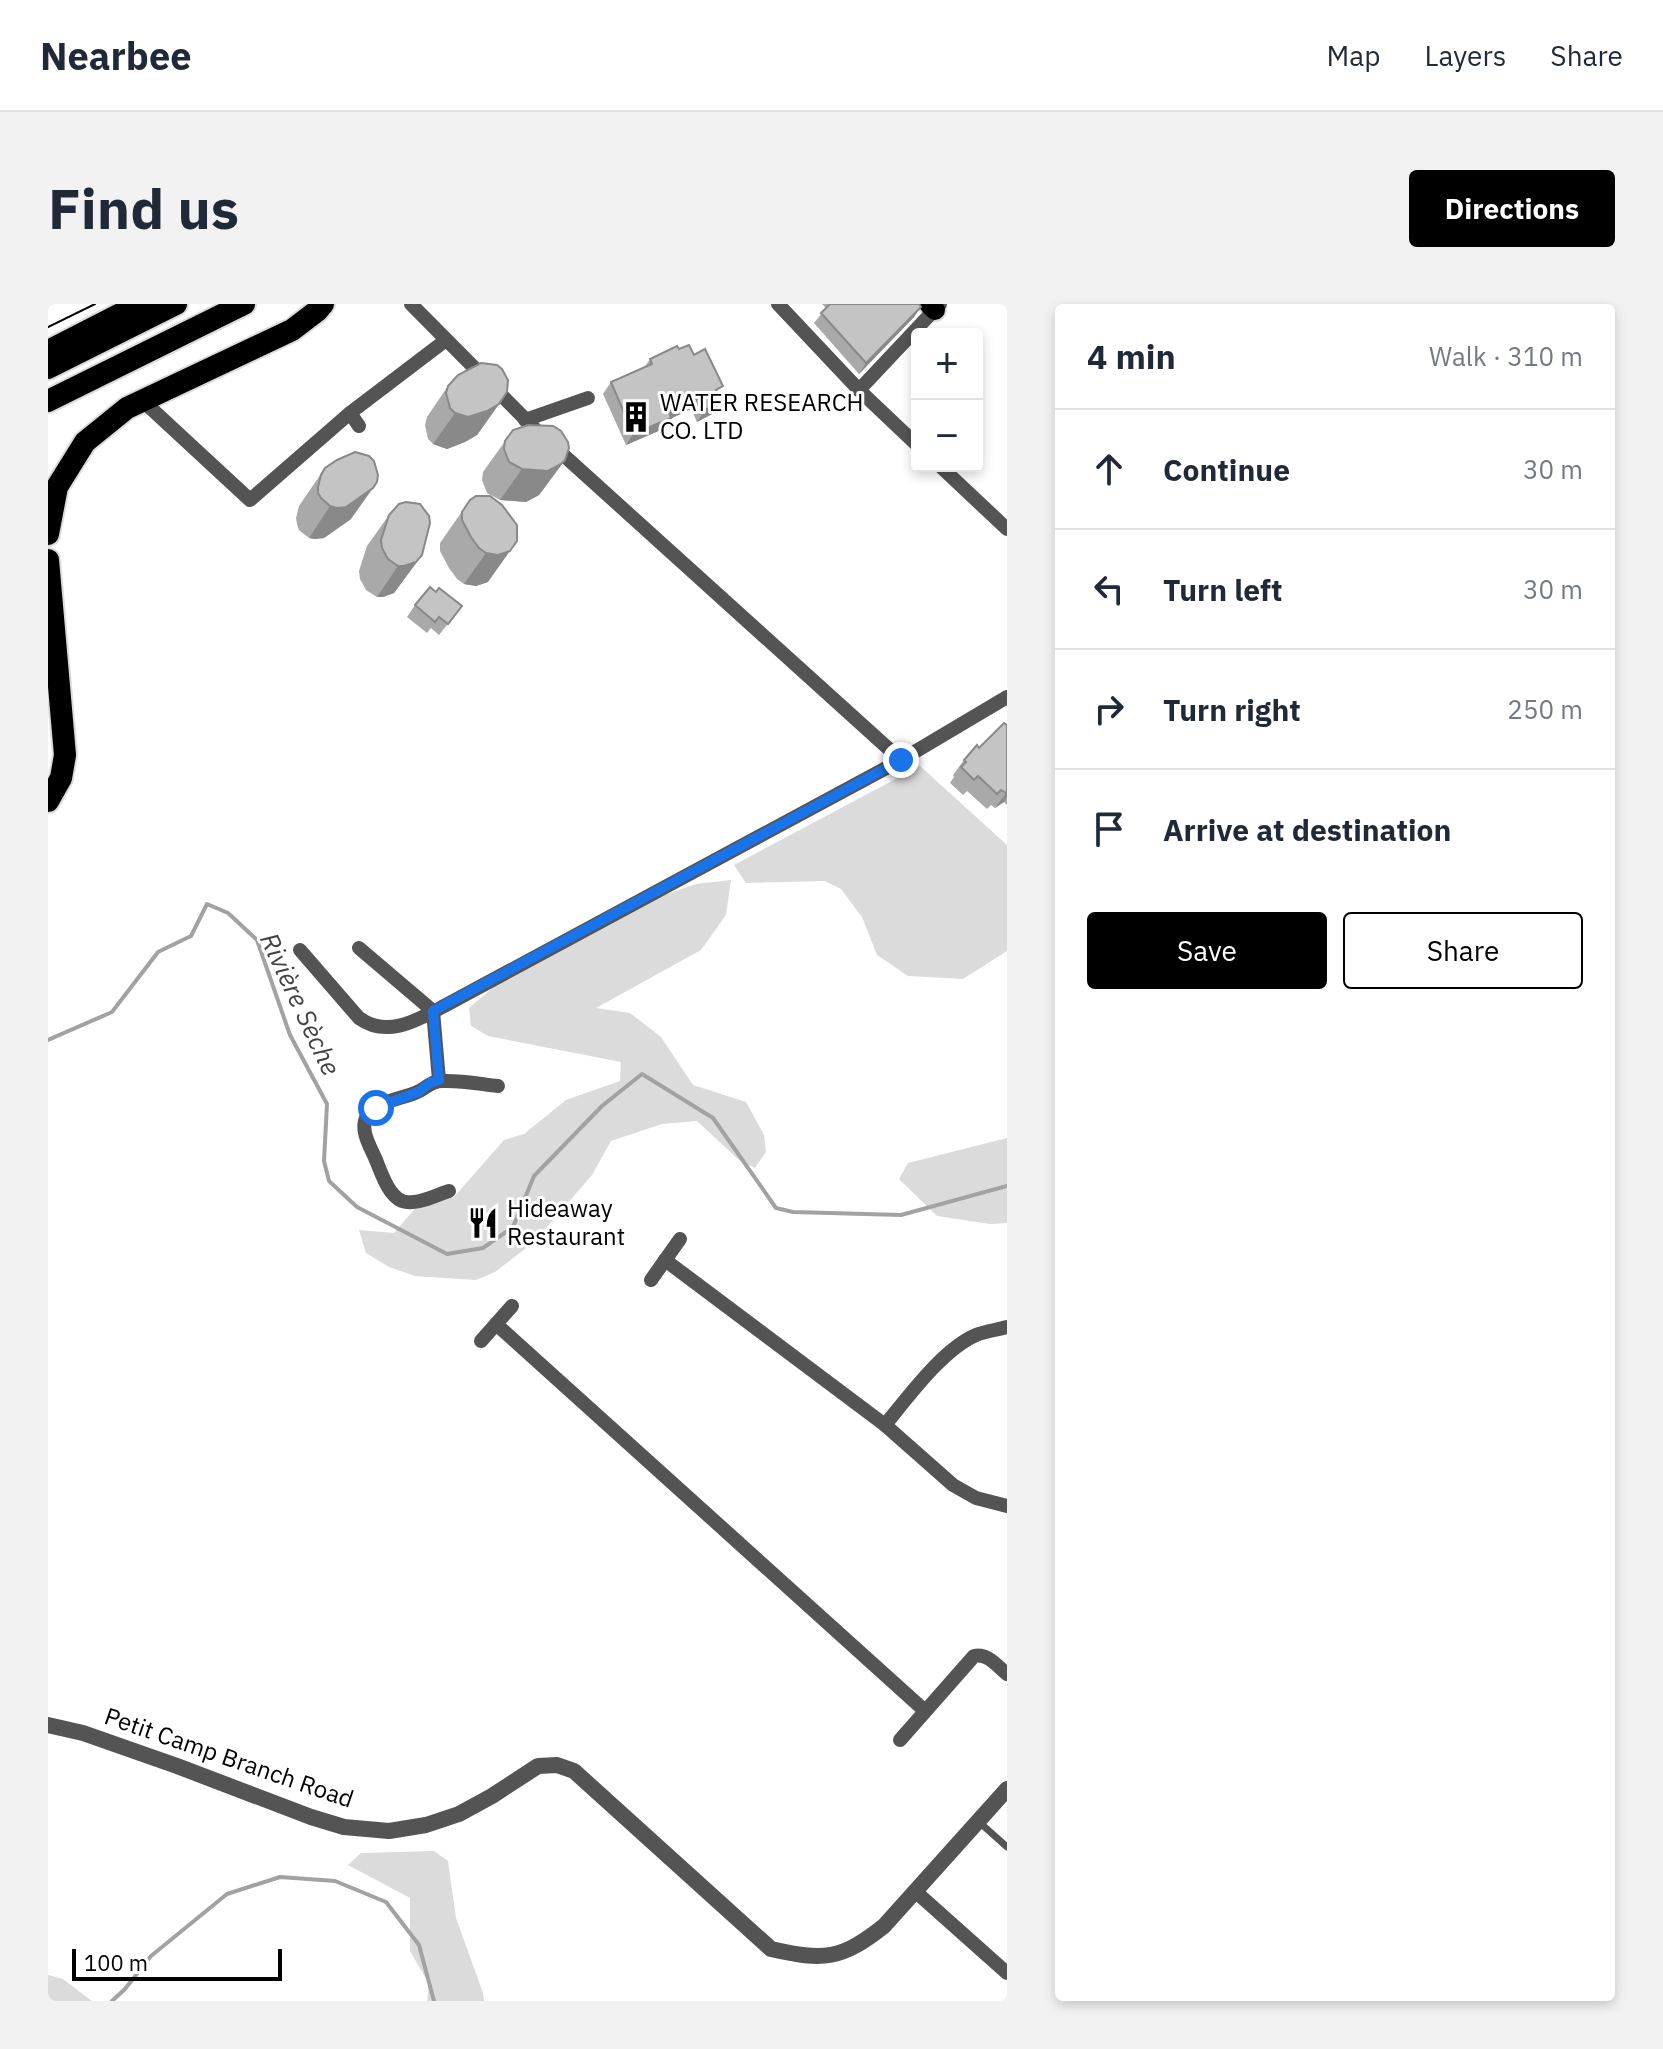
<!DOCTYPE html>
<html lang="en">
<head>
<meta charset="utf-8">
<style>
  :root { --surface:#fff; --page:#f2f2f3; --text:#1f2937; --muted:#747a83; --line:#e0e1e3; --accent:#000 }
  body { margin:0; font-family:"IBM Plex Sans",sans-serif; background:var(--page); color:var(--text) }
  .controls { position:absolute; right:24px; top:24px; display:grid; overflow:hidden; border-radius:8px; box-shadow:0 4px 12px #0003 }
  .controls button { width:72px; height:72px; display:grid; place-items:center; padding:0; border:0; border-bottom:2px solid var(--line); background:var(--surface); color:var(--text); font:40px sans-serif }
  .scale { position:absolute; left:24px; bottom:20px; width:210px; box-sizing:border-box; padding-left:8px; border:4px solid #000; border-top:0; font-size:22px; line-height:28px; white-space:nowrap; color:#000; -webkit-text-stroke:6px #fff; paint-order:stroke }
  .stop { position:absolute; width:24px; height:24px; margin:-18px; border:6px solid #1a73e8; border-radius:50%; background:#fff }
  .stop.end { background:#1a73e8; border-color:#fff; box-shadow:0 2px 8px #0008 }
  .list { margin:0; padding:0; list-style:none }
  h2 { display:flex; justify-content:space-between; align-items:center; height:104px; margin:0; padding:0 32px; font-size:34px }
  h2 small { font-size:26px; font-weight:400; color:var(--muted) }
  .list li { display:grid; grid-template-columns:52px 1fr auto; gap:24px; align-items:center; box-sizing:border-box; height:120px; padding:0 32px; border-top:2px solid var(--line) }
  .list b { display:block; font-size:30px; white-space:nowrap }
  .list em { font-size:26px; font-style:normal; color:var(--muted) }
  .actions { display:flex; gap:16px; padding:24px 32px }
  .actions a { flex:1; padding:18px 0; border:2px solid var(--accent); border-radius:8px; text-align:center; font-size:28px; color:var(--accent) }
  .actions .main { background:var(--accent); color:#fff }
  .icon { flex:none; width:44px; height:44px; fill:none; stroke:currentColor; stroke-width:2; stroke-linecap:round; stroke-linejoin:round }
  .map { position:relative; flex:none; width:959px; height:1697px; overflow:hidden; border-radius:8px }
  header { display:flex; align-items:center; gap:48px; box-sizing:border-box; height:112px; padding:0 40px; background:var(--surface); border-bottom:2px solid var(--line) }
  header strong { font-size:38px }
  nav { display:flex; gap:44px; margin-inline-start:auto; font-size:28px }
  .intro { display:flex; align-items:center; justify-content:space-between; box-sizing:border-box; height:192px; padding:0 48px }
  h1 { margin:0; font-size:56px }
  .button { padding:20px 36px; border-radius:8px; background:var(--accent); color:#fff; font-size:28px; font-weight:700 }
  main { display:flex; gap:48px; padding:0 48px }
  aside { flex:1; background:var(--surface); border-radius:8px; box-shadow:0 4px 12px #0003 }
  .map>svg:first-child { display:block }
  .green { fill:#dbdbdb }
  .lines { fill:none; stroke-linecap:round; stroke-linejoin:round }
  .stream { stroke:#a2a2a2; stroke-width:4 }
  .primary-casing { stroke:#dbdbdb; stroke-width:24 }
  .trunk-casing { stroke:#dbdbdb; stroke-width:26 }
  .service { stroke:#545454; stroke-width:7 }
  .minor { stroke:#545454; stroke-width:14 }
  .tertiary { stroke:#545454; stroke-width:16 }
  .primary { stroke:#000; stroke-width:20 }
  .trunk { stroke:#000; stroke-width:22 }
  .tram { stroke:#000; stroke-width:2 }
  .wall { fill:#a9a9a9 }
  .shaded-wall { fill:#898989 }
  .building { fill:#c4c4c4; stroke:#898989; stroke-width:2 }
  .route { stroke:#1a73e8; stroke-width:10 }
  .labels { text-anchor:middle; stroke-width:6; stroke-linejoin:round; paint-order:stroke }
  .poi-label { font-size:24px; fill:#000; stroke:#fff; text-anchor:start }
  .street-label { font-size:24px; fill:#000; stroke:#fff }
  .water-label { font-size:26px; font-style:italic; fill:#434343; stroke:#fff }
</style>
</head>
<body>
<header>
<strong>Nearbee</strong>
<nav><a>Map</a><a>Layers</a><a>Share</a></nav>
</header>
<div class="intro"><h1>Find us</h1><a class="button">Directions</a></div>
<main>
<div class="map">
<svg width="959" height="1697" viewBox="0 0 959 1697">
  <rect width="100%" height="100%" fill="#fff"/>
  <g class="green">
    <path d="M872 462 959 541V647L915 675 860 672 829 651 814 613 793 585 777 577 698 579 686 561Z"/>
    <path d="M683 576 678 611 653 646 548 704 582 709 613 733 645 781 698 798 716 831 718 848 707 864 691 856 649 817 614 820 563 837 544 871 486 938 447 968 428 976 367 972 341 963 318 949 311 926 346 929 370 901 406 893 456 836 476 830 518 796 572 777 573 758 440 732 423 722 421 704 450 679 596 598 648 580Z"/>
    <path d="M959 834V919L942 920 889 912 851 875 860 859Z"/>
    <path d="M386 1547 400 1557 408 1614 435 1689 436 1697H379L381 1680 362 1647V1594L300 1561 313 1549Z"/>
    <path d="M0 1671 15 1675 44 1697H0Z"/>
  </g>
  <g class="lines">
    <g class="stream">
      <path d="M0 736 64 708 110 648 143 632 159 600 180 609 209 636 242 731 279 800 276 857 281 877 309 903 399 950 435 944 465 923 486 872 554 802 594 770 665 814 728 904 745 908 853 911 959 882"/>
      <path d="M64 1697 77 1685 103 1652 179 1590 232 1573 287 1577 338 1598 371 1641 386 1697"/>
    </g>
    <defs>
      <path id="primary" d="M881 0 887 6"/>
      <g id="trunk">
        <path d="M0 47 92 0"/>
        <path d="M0 64 128 0"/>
        <path d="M0 97 196 0"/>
        <path d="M0 230 9 183 37 138 79 104 244 26 269 7 275 0"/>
        <path d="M0 256 17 451 13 474 0 497"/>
      </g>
    </defs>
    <use href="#primary" class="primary-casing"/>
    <use href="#trunk" class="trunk-casing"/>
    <path class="service" d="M931 1518 959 1543"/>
    <g class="minor">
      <path d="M363 0 490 128 853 456"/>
      <path d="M730 0 811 86 869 141"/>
      <path d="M811 86 892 0"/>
      <path d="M95 97 202 196 302 109"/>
      <path d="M477 116 540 94"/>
      <path d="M311 122 302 109 398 36"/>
      <path d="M892 162 959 225"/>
      <path d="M311 644 385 707 391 776"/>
      <path d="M252 646 311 714C340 735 371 715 398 701L853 456 959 393"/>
      <path d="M401 887C388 891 368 902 354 897 340 891 333 868 328 856 323 844 312 827 318 814 326 798 352 795 367 789 377 785 383 777 394 777 412 776 432 780 450 782"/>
      <path d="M617 956 837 1121 905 1181 928 1194 959 1202"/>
      <path d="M603 976 632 935"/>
      <path d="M448 1020 876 1406"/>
      <path d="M433 1037 464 1002"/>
      <path d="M837 1121C860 1093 895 1045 928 1031 938 1027 949 1026 959 1023"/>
      <path d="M852 1436 926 1352C940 1349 949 1362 959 1370"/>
      <path d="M868 1588 959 1669"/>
    </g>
    <path class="tertiary" d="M0 1421 35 1429 129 1462 263 1513 296 1523 341 1527 378 1521 411 1510 444 1492 490 1462 509 1461 526 1467 723 1645C776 1657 793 1656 836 1622L959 1485"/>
    <use href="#primary" class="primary"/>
    <use href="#trunk" class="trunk"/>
    <path class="tram" d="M0 23 47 0"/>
  </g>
  <g class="wall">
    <path d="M774 0H871L866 13 811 70 766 19 778 4Z"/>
    <path d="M631 45 646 51 670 89 666 109 649 118 643 105 622 115 615 125 578 141 555 90 563 78 596 64 602 55Z"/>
    <path d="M400 82 456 93 429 131 417 138 399 145 385 140 380 135 377 121 379 113Z"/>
    <path d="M465 126 517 156 491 191 478 198 452 196 439 189 434 176 435 168Z"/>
    <path d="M277 164 303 215 276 234 267 235 261 234 251 226 249 220 248 214 251 202Z"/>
    <path d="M442 192 440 278 428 282 416 280 409 275 401 264 392 247V239L422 196Z"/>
    <path d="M341 211 374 251 346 289 335 293H329L318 286 312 275 311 267 319 242Z"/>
    <path d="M388 288 414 302 391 331 383 324 379 329 359 313 367 301Z"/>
    <path d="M959 421V501L956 498 947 504 943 501 939 505 919 487 915 491 902 479 906 473 905 471 916 456Z"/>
  </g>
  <g class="shaded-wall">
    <path d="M873 3 866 13 811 70 818 59Z"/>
    <path d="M651 94 643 105 622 115 615 125 578 141 585 130 621 108Z"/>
    <path d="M674 98 666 109 649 118 657 106Z"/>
    <path d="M451 100 429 131 417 138 399 145 385 140 407 109Z"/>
    <path d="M517 156 491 191 478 198 452 196 474 165Z"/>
    <path d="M325 184 303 215 276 234 267 235 261 234 282 202Z"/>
    <path d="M469 237 440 278 428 282 416 280 438 249Z"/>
    <path d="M374 251 346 289 335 293H329L350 262Z"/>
    <path d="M959 488V493L956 498 947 504Z"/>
  </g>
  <g class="building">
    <path d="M782 0H871L873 3 818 59 773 9Z"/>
    <path d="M641 41 646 51 657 45 675 82 668 86 674 98 657 106 651 94 621 108 623 114 585 130 563 78 604 60 602 55 629 42 631 45Z"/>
    <path d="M433 59 449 61 454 65 460 76 459 88 451 100 439 107 420 113 407 109 402 104 398 89 400 82 410 71Z"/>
    <path d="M480 121 505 122 513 127 520 138 521 144 517 156 513 160 500 167 474 165 461 158 456 145 457 137 465 126Z"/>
    <path d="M307 148 321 152 326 157 330 171 329 178 325 184 298 203 289 204 282 202 273 194 270 189V183L273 171 277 164 289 156Z"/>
    <path d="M428 192H442L454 201 469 221V237L462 247 450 251 438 249 431 244 423 233 414 216V208L422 196Z"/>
    <path d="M358 198 372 200 381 212 382 219 374 251 368 258 356 262H350L340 255 334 244 333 236 341 211 351 200Z"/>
    <path d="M382 283 388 288 391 284 414 302 400 320 391 313 387 318 367 301Z"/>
    <path d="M956 419 959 421V488L958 489 953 486 949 490 930 472 926 476 913 463 918 458 916 456 929 441 931 444Z"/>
  </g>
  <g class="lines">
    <path class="route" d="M328 804 370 788 382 779 391 776 385 707 853 456"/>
  </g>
  <defs>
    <symbol id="building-bare" viewBox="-9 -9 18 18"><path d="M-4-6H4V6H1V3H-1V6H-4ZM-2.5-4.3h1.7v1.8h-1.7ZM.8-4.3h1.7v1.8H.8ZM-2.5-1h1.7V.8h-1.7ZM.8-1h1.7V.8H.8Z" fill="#000" stroke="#fff" stroke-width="2.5" paint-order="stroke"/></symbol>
    <symbol id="restaurant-bare" viewBox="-9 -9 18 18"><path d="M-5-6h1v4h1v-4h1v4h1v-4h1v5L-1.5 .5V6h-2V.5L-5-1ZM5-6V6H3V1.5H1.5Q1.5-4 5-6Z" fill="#000" stroke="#fff" stroke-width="2.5" paint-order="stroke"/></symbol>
  </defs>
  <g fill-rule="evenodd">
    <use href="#building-bare" x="566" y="91" width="44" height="44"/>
    <use href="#restaurant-bare" x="413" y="897" width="44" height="44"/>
  </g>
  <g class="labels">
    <g class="poi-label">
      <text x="612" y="107">WATER RESEARCH<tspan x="612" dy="28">CO. LTD</tspan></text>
      <text x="459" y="913">Hideaway<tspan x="459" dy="28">Restaurant</tspan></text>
    </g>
    <g class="street-label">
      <text transform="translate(181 1454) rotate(19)" y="8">Petit Camp Branch Road</text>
    </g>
    <g class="water-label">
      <text transform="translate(252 700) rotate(65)" y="9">Rivière Sèche</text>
    </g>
  </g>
</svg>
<div class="controls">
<button>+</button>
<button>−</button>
</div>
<div class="scale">100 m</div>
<div class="stop" style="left:328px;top:804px"></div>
<div class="stop end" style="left:853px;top:456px"></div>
</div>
<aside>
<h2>4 min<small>Walk · 310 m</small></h2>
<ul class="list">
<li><svg class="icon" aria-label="ahead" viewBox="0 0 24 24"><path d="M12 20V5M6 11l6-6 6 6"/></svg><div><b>Continue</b></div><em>30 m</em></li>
<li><svg class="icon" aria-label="left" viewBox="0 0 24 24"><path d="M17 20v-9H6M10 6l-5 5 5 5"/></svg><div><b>Turn left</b></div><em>30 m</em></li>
<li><svg class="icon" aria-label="right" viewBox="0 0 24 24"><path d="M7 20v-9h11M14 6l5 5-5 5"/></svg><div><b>Turn right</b></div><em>250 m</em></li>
<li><svg class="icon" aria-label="arrive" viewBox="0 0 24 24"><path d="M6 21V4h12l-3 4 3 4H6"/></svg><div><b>Arrive at destination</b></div></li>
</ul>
<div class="actions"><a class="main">Save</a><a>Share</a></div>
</aside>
</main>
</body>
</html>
